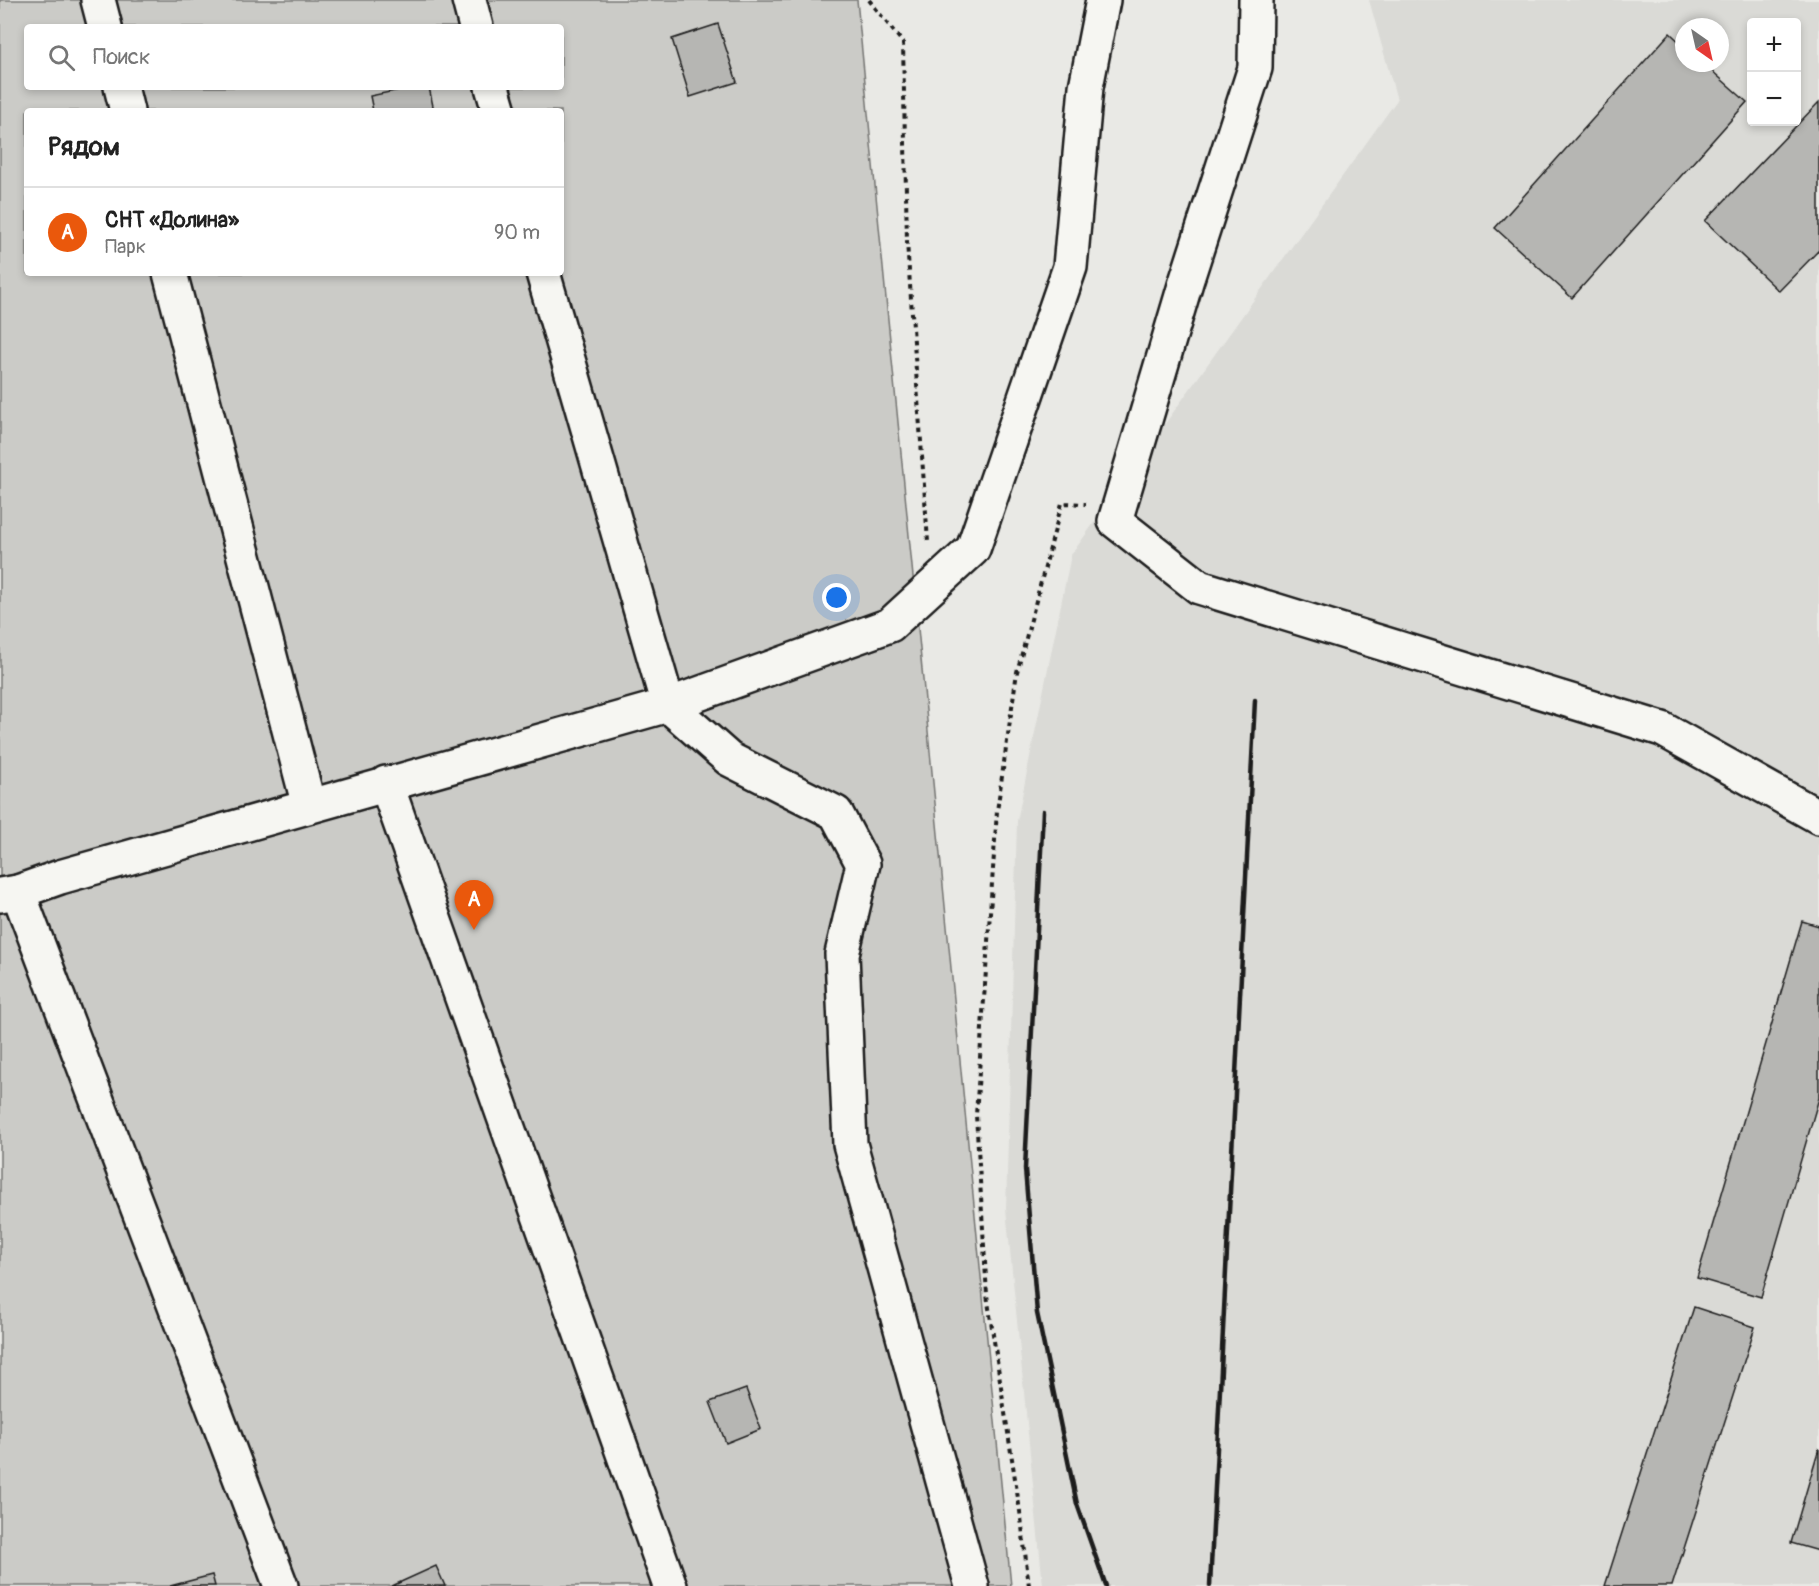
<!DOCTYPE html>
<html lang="ru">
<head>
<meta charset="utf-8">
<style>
  :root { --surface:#fff; --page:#f6f6f6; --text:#222; --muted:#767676; --line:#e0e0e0; --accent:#ea580c }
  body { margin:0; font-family:Pangolin,sans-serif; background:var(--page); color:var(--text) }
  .controls { position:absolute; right:18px; top:18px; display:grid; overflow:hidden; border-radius:6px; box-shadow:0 3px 9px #0003 }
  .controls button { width:54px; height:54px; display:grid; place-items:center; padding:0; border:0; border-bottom:2px solid var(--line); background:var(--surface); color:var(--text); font:30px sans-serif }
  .compass { position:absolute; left:1675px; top:18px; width:54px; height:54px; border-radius:50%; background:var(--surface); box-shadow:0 3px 9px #0003; rotate:146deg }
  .you { position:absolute; left:837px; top:598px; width:21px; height:21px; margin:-15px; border:4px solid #fff; border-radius:50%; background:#1a73e8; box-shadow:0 0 0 9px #1a73e833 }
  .badge { display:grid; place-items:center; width:39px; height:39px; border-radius:50%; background:var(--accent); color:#fff; font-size:20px; font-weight:700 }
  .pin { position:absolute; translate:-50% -50px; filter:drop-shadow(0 2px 3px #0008) }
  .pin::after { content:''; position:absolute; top:32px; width:21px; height:18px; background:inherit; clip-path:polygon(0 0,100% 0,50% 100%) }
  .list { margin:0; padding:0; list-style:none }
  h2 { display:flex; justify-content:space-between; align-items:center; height:78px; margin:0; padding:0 24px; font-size:26px }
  h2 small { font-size:20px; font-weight:400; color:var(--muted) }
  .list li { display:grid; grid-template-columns:39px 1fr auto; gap:18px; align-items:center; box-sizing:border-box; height:90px; padding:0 24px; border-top:2px solid var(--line) }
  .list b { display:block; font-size:22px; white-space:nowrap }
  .list p { margin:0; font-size:20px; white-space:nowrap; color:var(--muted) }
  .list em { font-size:20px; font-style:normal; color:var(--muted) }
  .icon { flex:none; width:33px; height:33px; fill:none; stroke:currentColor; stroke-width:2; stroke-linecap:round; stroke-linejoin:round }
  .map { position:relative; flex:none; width:1819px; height:1586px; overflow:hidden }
  .search { position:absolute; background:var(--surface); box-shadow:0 3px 9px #0003; left:24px; top:24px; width:540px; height:66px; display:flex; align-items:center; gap:15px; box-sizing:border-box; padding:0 21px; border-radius:6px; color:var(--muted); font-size:22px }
  .panel { position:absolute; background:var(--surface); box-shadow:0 3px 9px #0003; left:24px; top:108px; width:540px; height:168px; border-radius:6px }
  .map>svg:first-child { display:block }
  .built { fill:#dadad6; fill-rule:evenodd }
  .green { fill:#cbcbc7; stroke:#747472; stroke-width:1.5; fill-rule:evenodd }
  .building { fill:#b6b6b3; stroke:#1c1c1c; stroke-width:1.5 }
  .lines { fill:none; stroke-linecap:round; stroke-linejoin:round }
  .minor-casing { stroke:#1c1c1c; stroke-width:38 }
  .path { stroke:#1c1c1c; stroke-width:4; stroke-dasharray:4.5 4.5; stroke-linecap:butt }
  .minor { stroke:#f6f6f2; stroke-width:33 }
  .rail { stroke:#1c1c1c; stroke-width:4.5 }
</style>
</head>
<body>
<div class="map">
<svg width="1819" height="1586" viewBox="0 0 1819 1586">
  <rect width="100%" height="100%" fill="#e9e9e5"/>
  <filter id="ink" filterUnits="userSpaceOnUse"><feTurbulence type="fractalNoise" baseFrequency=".0167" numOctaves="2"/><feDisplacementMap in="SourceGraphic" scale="12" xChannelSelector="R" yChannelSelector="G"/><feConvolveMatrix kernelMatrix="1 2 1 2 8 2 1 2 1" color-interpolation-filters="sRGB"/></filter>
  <g filter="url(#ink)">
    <path class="built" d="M1369 0H1819V1586H1043L1006 1209 1017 821 1071 555 1397 100ZM1752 22H1796V122H1752ZM1684 27H1720V63H1684Z"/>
    <path class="green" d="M0 0H857L1011 1586H0ZM27 27H561V87H27ZM27 111H561V273H27Z"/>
    <g class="building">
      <path d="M718 24 737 82 690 97 672 39Z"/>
      <path d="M1670 33 1684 46V63H1703L1747 102 1572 298 1495 228Z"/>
      <path d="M414 87H429L434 111H373L370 96Z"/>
      <path d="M1819 102V250L1779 291 1705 221Z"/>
      <path d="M1802 921 1819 926V1098L1761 1297 1697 1278Z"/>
      <path d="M1694 1307 1755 1327 1672 1586H1605Z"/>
      <path d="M746 1389 761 1429 726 1443 710 1402Z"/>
      <path d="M1819 1448V1551L1791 1543Z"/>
      <path d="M436 1566 445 1586H392Z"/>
      <path d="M212 1575 215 1586H170Z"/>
    </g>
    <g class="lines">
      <defs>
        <g id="minor">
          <path d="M98 0 105 27"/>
          <path d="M469 0 476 27"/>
          <path d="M1256 0 1255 68 1186 282 1115 521 1199 587 1662 729 1819 817"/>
          <path d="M121 87 127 111"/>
          <path d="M492 87 499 111"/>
          <path d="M170 273 309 806"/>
          <path d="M386 783 670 1586"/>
          <path d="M18 892 281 1586"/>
          <path d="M0 895 18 892 60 877 668 705 543 273"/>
          <path d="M972 1586 850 1144 842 954 863 864 836 813 729 759 668 705 890 625 973 549 1070 267 1086 87 1103 0"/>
        </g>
      </defs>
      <use href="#minor" class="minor-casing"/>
      <g class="path">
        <path d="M869 0 903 43 907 242 928 542"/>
        <path d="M1029 1586 1021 1518 987 1295 976 1115 997 811 1017 672 1062 503 1086 504"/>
      </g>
      <use href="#minor" class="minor"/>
      <g class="rail">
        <path d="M1043 811 1025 1169 1037 1313 1077 1504 1106 1586"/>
        <path d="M1210 1586 1255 700"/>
      </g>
    </g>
  </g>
</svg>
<div class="controls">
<button>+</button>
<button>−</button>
</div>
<svg class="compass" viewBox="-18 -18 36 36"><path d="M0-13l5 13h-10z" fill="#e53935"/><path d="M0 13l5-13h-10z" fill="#767676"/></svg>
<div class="you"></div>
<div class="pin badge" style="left:474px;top:930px">A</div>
<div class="search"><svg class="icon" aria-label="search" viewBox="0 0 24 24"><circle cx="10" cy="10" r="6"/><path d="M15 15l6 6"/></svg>Поиск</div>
<section class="panel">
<h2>Рядом<small></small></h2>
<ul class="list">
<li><span class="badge">A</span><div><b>СНТ «Долина»</b><p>Парк</p></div><em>90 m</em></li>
</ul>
</section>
</div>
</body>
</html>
